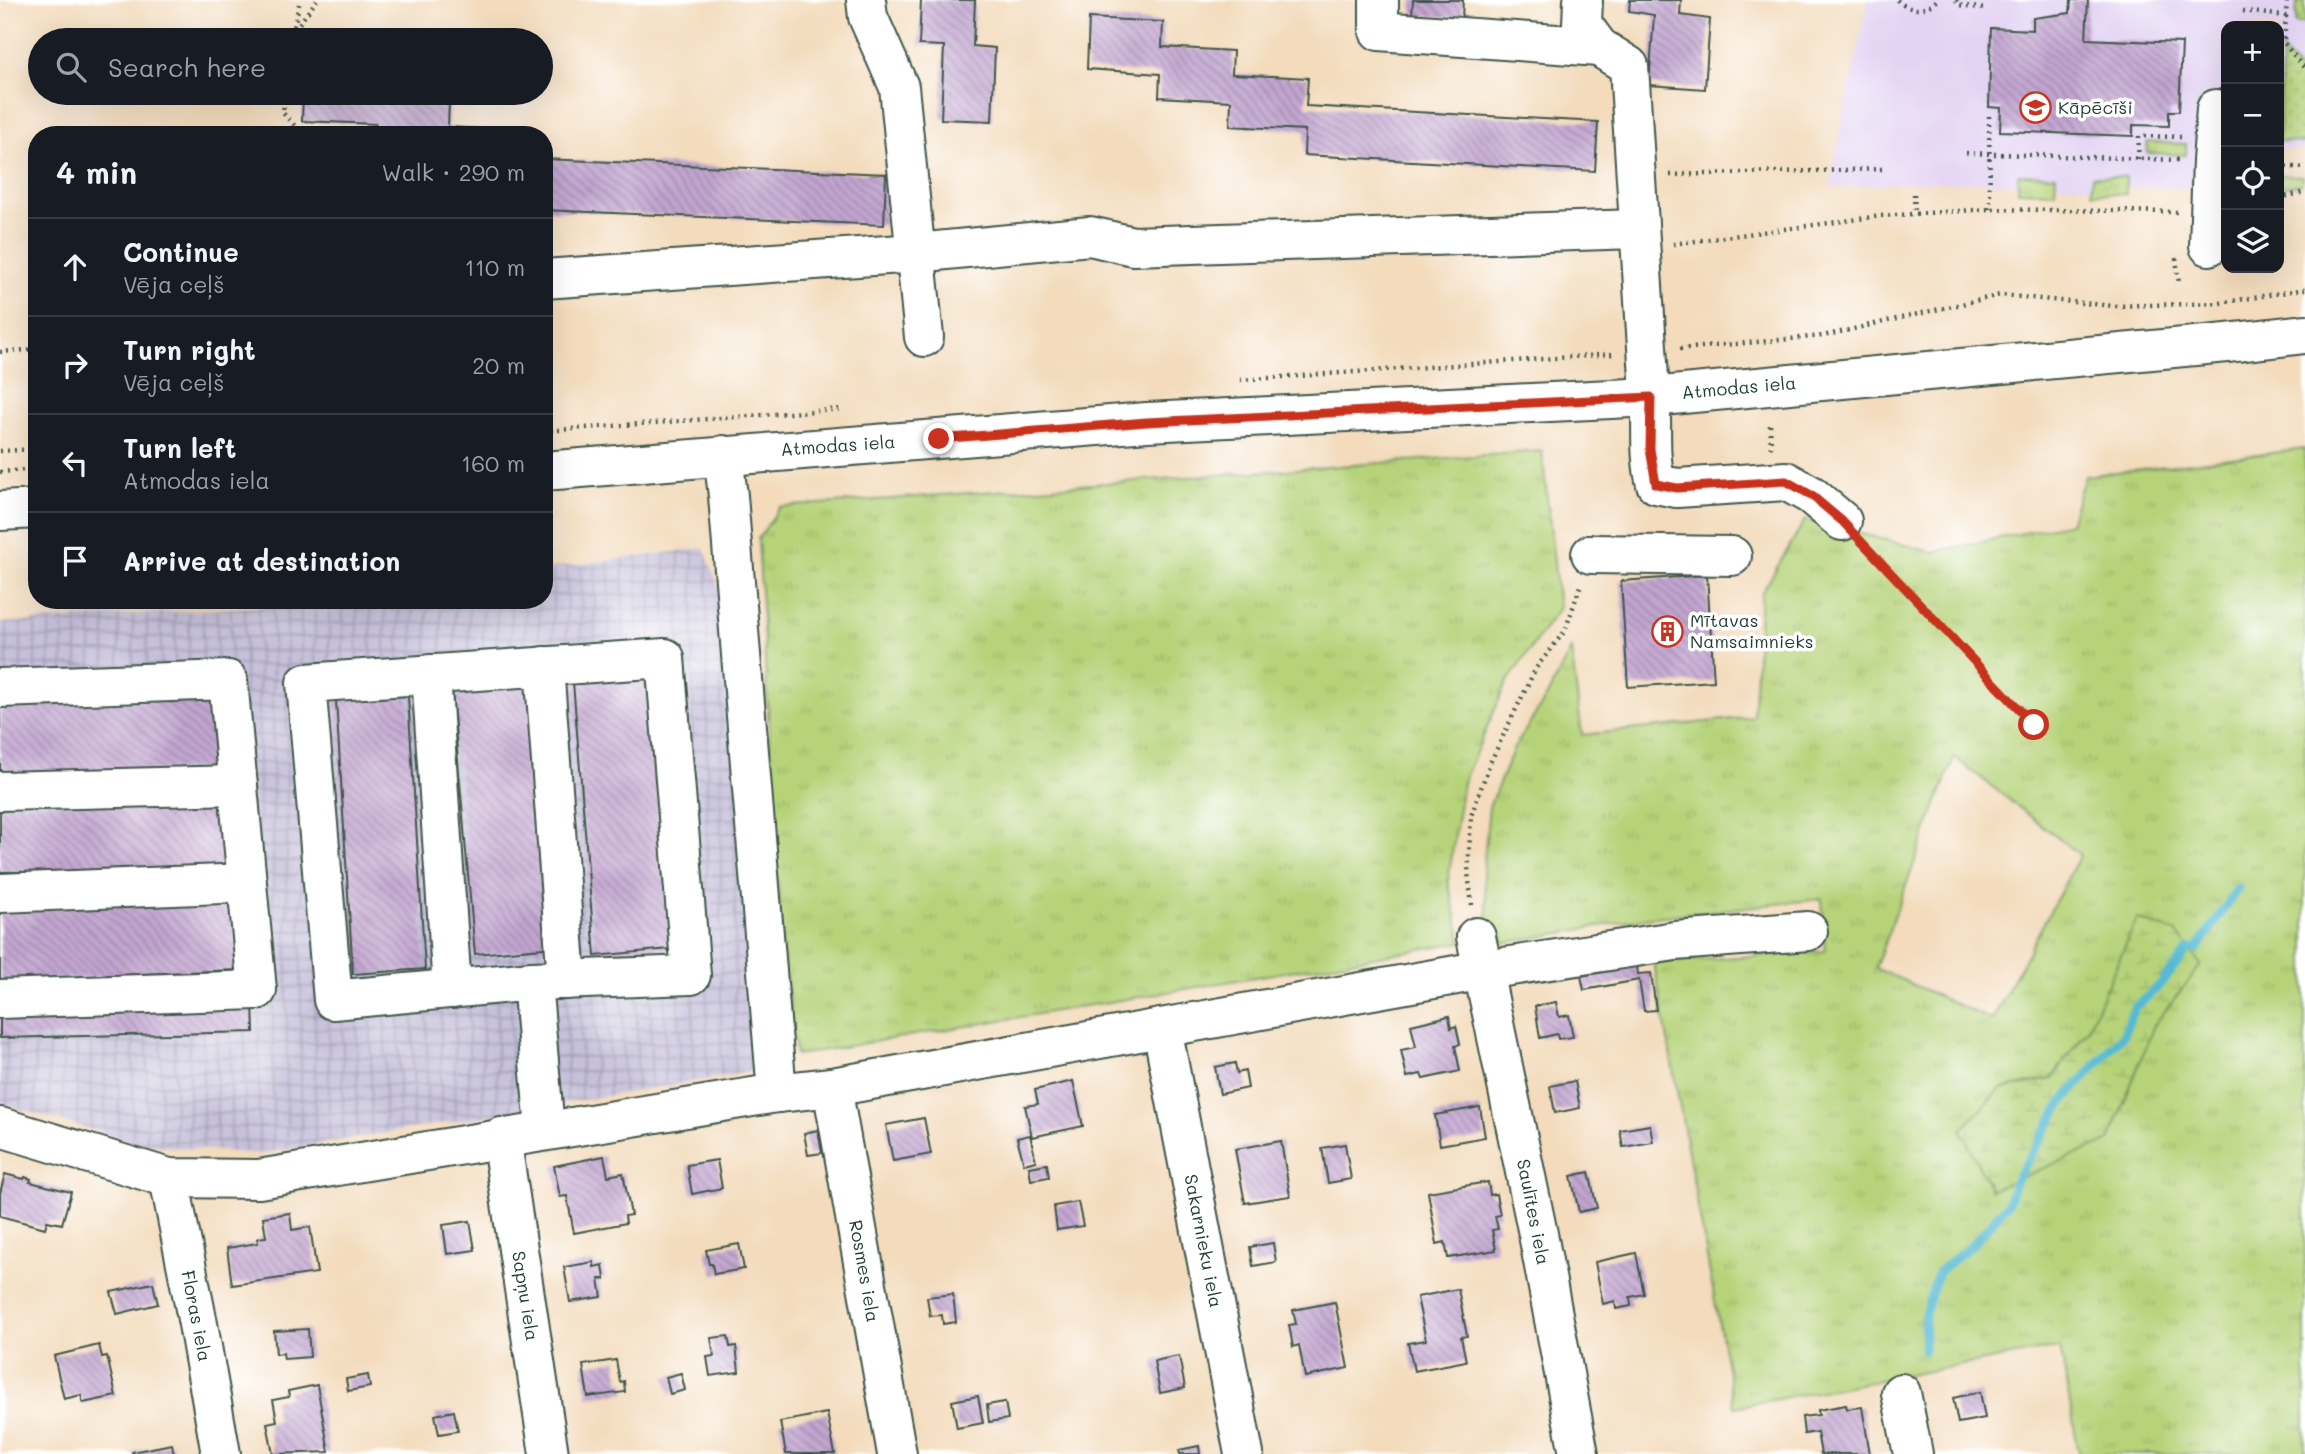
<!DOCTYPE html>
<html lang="en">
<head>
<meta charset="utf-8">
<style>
  :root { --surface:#171b24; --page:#20242c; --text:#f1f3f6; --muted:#9ea1a6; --line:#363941 }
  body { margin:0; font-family:Mali,sans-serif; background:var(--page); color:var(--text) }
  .controls { position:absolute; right:21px; top:21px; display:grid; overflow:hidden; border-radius:14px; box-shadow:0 7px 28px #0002 }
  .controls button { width:63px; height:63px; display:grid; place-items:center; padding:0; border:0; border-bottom:2px solid var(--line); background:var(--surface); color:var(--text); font:35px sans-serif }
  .stop { position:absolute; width:21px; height:21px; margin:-16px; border:5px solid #c8321e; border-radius:50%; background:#fff }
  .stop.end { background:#c8321e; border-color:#fff; box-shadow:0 2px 7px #0008 }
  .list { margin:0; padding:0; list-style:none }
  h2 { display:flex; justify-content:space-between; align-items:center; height:91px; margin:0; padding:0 28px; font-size:30px }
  h2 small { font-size:23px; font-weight:400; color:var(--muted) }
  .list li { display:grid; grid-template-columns:46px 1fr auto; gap:21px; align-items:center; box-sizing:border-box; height:98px; padding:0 28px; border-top:2px solid var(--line) }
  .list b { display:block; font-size:26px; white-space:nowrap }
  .list p { margin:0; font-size:23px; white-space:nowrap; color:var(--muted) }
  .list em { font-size:23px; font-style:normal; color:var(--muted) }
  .icon { flex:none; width:38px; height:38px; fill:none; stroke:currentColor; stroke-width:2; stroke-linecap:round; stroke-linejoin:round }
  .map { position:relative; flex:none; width:2305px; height:1454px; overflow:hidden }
  .search { position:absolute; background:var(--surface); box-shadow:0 7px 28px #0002; left:28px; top:28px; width:525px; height:77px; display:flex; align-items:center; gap:18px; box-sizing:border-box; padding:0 24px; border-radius:38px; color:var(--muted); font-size:26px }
  .panel { position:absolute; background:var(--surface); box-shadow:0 7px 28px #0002; left:28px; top:126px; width:525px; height:483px; border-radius:28px }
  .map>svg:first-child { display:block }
  .built { fill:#e3d3f3 }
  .industrial { fill:url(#industrial-grid) }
  .grass { fill:url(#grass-tufts); stroke:#6a8856; stroke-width:2; fill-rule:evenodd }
  .wetland { fill:url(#wetland-marsh); stroke:#6a8856; stroke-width:2 }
  .park { fill:url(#park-dots); stroke:#6a8856; stroke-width:2 }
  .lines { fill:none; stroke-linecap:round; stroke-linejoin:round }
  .stream { stroke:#55bad3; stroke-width:9 }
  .building { fill:url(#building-back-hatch) }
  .minor-casing { stroke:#3f5548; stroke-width:42 }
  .major-casing { stroke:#3f5548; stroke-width:42 }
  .path { stroke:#3f5548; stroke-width:4.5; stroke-dasharray:2 5; stroke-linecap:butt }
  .minor { stroke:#fff; stroke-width:38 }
  .major { stroke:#fff; stroke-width:38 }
  .route { stroke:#c8321e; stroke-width:9 }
  .labels { text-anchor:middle; stroke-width:7; stroke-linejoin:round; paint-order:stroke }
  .poi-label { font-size:18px; fill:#1f3d34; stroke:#fff; text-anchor:start }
  .street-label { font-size:18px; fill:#1f3d34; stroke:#fff }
</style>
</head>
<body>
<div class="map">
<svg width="2305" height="1454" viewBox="0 0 2305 1454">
  <defs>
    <pattern id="industrial-grid" width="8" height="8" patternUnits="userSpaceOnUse" patternTransform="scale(1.75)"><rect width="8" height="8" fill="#c6c0da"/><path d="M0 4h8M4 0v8" fill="none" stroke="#a09db2"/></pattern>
    <pattern id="grass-tufts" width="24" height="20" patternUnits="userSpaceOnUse" patternTransform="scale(1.75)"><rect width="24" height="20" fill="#b6d379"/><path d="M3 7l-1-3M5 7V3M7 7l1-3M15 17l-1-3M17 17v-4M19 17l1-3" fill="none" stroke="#9cb669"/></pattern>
    <pattern id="wetland-marsh" width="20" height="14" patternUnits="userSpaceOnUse" patternTransform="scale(1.75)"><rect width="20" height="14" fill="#b6d379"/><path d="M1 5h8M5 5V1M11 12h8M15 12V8" fill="none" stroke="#9cb669"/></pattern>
    <pattern id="park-dots" width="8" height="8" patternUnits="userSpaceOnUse" patternTransform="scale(1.75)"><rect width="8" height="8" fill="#b6d379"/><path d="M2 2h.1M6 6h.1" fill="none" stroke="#9cb669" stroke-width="1.8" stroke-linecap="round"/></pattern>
    <pattern id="building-back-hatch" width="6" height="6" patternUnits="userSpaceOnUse" patternTransform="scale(1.75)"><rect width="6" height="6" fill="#c2a5d0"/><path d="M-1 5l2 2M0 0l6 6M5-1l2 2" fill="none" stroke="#9d88aa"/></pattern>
  </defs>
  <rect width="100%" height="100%" fill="#fff"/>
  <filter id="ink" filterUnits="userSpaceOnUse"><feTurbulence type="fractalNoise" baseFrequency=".0143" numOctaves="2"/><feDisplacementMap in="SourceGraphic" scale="14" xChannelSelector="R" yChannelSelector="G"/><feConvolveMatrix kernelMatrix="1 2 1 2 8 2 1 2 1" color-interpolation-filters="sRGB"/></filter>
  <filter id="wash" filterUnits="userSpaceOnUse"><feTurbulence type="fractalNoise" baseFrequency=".00686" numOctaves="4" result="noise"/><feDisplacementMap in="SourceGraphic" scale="28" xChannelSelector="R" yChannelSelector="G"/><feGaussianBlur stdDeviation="1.57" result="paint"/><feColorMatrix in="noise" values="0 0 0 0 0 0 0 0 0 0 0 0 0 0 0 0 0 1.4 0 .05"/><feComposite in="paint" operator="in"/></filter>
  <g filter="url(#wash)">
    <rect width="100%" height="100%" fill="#f3dbbc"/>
    <path class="built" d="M1868 0H2305V150L2279 149V26H2226V190L1962 182 1899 183 1832 188 1833 165Z"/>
    <path class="industrial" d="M704 548 735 629 761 1016 756 1071 259 1154 140 1144 0 1103V623L266 606 311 600H544V569Z"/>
    <g class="grass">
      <path d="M2147 142 2186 144V155L2147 153Z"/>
      <path d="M2018 174 2056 175 2055 192 2018 191Z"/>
      <path d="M2279 175 2302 176V184L2279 187Z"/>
      <path d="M2092 176 2126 177V194L2092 193Z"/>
      <path d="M2305 449V1454H2079L2060 1347 1734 1407 1654 963 1825 951 1822 899 1645 918 1505 943 1489 929 1483 870 1489 807 1514 748 1546 698 1571 649 1582 735 1753 717 1761 594 1805 520 1934 552 2070 523 2085 476ZM1954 757 2080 855 1992 1020 1875 968ZM2137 920 2200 965 2154 1025 2109 1141 2000 1089 2051 1079 2088 1029Z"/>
      <path d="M1542 451 1559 608 1506 684 1463 782 1448 881 1462 942 796 1055 781 938 758 539 780 507Z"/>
    </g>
    <path class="wetland" d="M2137 919 2176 932 2201 965 2154 1025 2109 1141 1991 1190 1961 1130 2000 1089 2052 1079 2088 1029Z"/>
    <g class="park">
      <path d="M2297 0H2305V23H2296Z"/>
      <path d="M2282 50 2305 78V143L2279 141Z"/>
    </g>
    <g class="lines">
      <path class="stream" d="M1924 1350 1925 1314 1938 1272 1975 1242 2008 1203 2015 1182 2063 1101 2124 1034 2134 1008 2157 988 2189 949H2197L2238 888"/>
    </g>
    <g id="blocks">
      <g class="building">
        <path d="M921 0H975L973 46 995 48 992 121 941 119 944 46 919 45Z"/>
        <path d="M1413 0H1463L1462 18 1412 15Z"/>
        <path d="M1630 0H1681L1680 15 1710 19 1705 89 1649 85 1654 15 1629 11Z"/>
        <path d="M2071 0H2088L2086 39 2182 43 2179 111H2169V126L2133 125V136L2000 131 2001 108 1989 107 1991 28 2033 30V18L2070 13Z"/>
        <path d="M1089 18 1163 22 1162 47 1233 51 1232 74 1308 78 1306 106 1598 122 1595 171 1304 155 1305 130 1230 126 1231 101 1159 97 1160 74 1087 69Z"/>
        <path d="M303 93H377V97L449 101 448 127 519 131V135H376V124L302 121Z"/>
        <path d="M544 159 886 174 884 225 544 210Z"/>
        <path d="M1707 575 1714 681 1628 687 1621 581Z"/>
        <path d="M647 675 670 949 595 956 573 682Z"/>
        <path d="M532 686 555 947 475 954 452 692Z"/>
        <path d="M408 696 425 969 353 974 336 700Z"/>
        <path d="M221 698 224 767 0 774V705Z"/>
        <path d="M228 803 229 871 0 872V805Z"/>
        <path d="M233 901 236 970 0 980V910Z"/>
        <path d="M1637 966 1638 974 1651 973 1656 1010 1644 1011 1639 980 1584 990 1581 976Z"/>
        <path d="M1556 1002 1559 1017 1569 1015 1573 1037 1558 1039 1557 1034 1540 1038 1535 1006Z"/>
        <path d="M253 1003 254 1032 0 1038V1010Z"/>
        <path d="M1449 1016 1451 1028 1456 1026 1460 1044 1455 1046 1460 1071 1423 1079 1421 1074 1407 1077 1401 1050 1416 1047 1411 1025Z"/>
        <path d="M1235 1063 1237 1073 1245 1071 1248 1088 1220 1094 1215 1067Z"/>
        <path d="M1073 1081 1083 1126 1032 1137 1025 1106 1038 1104 1035 1090Z"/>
        <path d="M1575 1081 1580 1108 1555 1113 1550 1086Z"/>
        <path d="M1480 1107 1485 1137 1440 1145 1435 1115Z"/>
        <path d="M924 1118 931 1154 893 1161 886 1125Z"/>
        <path d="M1650 1125 1653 1142 1623 1147 1620 1130Z"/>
        <path d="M818 1130 822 1153 808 1155 804 1133Z"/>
        <path d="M1030 1135 1036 1161 1024 1164 1017 1138Z"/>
        <path d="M1281 1141 1290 1196 1245 1203 1235 1149Z"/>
        <path d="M1345 1144 1351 1179 1328 1183 1322 1148Z"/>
        <path d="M604 1156 608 1176 623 1173 631 1215 625 1216 626 1223 574 1233 567 1196 560 1197 554 1166Z"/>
        <path d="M717 1160 722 1188 692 1194 687 1165Z"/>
        <path d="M1047 1164 1049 1177 1031 1180 1029 1167Z"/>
        <path d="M1589 1172 1597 1208 1579 1212 1571 1176Z"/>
        <path d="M5 1174 24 1179 25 1177 31 1179 30 1182 71 1192 62 1224 47 1221 45 1228 0 1216V1193Z"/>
        <path d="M1488 1182 1490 1195 1496 1194 1500 1215 1495 1216 1498 1229 1492 1230 1496 1250 1448 1258 1445 1242 1437 1244 1428 1192Z"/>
        <path d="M1078 1202 1083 1226 1057 1230 1054 1206Z"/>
        <path d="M290 1213 292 1230 310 1227 317 1273 232 1285 227 1248 258 1243V1238L266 1237 263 1217Z"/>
        <path d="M470 1221 475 1250 447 1254 443 1225Z"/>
        <path d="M1273 1243 1276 1262 1253 1266 1250 1247Z"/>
        <path d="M739 1244 744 1269 714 1274 712 1264H709L706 1250Z"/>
        <path d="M1636 1253 1644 1294 1630 1297 1631 1306 1616 1309 1615 1301 1603 1304 1595 1262Z"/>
        <path d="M594 1262V1267L603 1265 605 1279H599L602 1297 570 1302 564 1267Z"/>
        <path d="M153 1283 158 1304 117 1314 111 1292Z"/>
        <path d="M1458 1289 1467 1336 1461 1337 1466 1361 1414 1371 1408 1343 1426 1340 1417 1297Z"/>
        <path d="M953 1294 956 1322 943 1324 942 1315 930 1316 927 1297Z"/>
        <path d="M1335 1302 1348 1368 1305 1377 1299 1345 1293 1347 1289 1325 1296 1324 1293 1310Z"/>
        <path d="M308 1329 310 1357 284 1359 283 1353 276 1354 274 1331Z"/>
        <path d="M728 1336 730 1347 736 1346 739 1372 710 1376 707 1357 714 1356 711 1338Z"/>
        <path d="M99 1345 102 1357 107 1356 116 1396 83 1403 81 1395 64 1399 54 1356Z"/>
        <path d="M1179 1356 1185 1388 1160 1393 1154 1361Z"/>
        <path d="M616 1360 620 1382 624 1381 625 1392 588 1397 583 1365Z"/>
        <path d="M681 1373 685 1390 670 1394 666 1377Z"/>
        <path d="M368 1375 370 1387 348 1391 346 1379Z"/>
        <path d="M317 1385 329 1452 273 1454 267 1423 277 1421 273 1400 289 1397 288 1391Z"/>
        <path d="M1980 1392 1985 1418 1958 1423 1953 1398Z"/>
        <path d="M978 1396 983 1423 957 1428 952 1401Z"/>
        <path d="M1005 1402 1008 1419 989 1422 987 1405Z"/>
        <path d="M1846 1405 1847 1409 1862 1407 1870 1454H1821L1817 1432 1804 1434 1802 1417 1819 1415 1818 1410Z"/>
        <path d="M454 1411 458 1431 439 1434 435 1415Z"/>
        <path d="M827 1413 835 1454H786L780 1422Z"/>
        <path d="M172 1444 174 1454H133L132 1452Z"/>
        <path d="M1199 1446 1200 1454H1180L1179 1450Z"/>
      </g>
    </g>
  </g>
  <g filter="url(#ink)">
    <use href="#blocks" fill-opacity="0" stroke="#3f5548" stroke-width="2"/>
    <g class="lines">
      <defs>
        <g id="minor">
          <path d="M866 0 868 17 899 87 924 337"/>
          <path d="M1379 0V31L1599 47"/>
          <path d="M1583 0 1582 24 1599 47 1629 66C1636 175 1642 284 1650 393 1653 424 1648 453 1656 484L1677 488 1786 481 1811 495 1842 521"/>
          <path d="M2209 246 2212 161 2216 109"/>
          <path d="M544 279 916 253 1090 236 1133 246 1637 229"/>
          <path d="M723 455 728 496 777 1093"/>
          <path d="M1591 554 1732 556"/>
          <path d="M544 666 567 980"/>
          <path d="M431 674 452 989"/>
          <path d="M0 688 228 680 257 990 0 999"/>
          <path d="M0 791 238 785"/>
          <path d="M0 893 247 883"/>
          <path d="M1476 937 1538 1234 1579 1454"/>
          <path d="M532 981 333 1000 306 683 665 658 691 975 532 981 545 1130"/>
          <path d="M1162 1028 1244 1454"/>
          <path d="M832 1087 897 1454"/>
          <path d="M0 1127 169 1178 259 1179 777 1093 832 1087 1484 970 1675 941 1808 931"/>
          <path d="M501 1137 549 1454"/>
          <path d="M169 1178 198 1324 221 1454"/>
          <path d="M1901 1393 1913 1454"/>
        </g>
        <g id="major">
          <path d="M544 471 1147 422 1651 397 2227 343 2305 334"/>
          <path d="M0 511 37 509"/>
        </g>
      </defs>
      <use href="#minor" class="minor-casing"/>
      <use href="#major" class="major-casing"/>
      <g class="path">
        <path d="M1897 0C1910 12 1924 12 1937 0"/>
        <path d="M1956 0 1959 5 1985 9"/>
        <path d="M2243 11 2286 16 2287 0"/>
        <path d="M2286 16 2284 43 2305 69"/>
        <path d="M295 29 317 0"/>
        <path d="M291 40 300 0"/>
        <path d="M285 93 283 113 303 135"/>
        <path d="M1989 116 1990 209"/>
        <path d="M1966 153 2180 160"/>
        <path d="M2138 159 2139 136 2182 137"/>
        <path d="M2279 166 2305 168"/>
        <path d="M1670 175 1883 169"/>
        <path d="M1914 194 1915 215"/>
        <path d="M2279 198 2305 192"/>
        <path d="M1673 244 1881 216 1990 209 2177 212"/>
        <path d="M2176 258 2179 284"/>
        <path d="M1680 349 1823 336 2000 295 2114 306 2220 303 2305 289"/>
        <path d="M0 352 37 349"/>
        <path d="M1240 380 1615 354"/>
        <path d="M1770 425 1771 448"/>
        <path d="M544 431 844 409"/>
        <path d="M0 451 37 449"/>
        <path d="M0 472 37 469"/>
        <path d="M1865 545 2034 725"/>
        <path d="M1472 905 1468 873 1471 816 1490 763 1536 668 1565 631 1581 584"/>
      </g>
      <use href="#minor" class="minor"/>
      <use href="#major" class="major"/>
    </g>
  </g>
  <g class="lines" filter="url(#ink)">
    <path class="route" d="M939 439 1147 422 1651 397 1650 449 1656 484 1677 488 1786 481 1811 495 1842 521 2034 725"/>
  </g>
  <defs>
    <symbol id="school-ring" viewBox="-11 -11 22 22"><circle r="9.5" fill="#fff" stroke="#c8321e" stroke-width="1.5"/><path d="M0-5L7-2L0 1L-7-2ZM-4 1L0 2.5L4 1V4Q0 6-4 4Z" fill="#c8321e"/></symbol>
    <symbol id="building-ring" viewBox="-11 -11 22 22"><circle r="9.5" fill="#fff" stroke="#c8321e" stroke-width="1.5"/><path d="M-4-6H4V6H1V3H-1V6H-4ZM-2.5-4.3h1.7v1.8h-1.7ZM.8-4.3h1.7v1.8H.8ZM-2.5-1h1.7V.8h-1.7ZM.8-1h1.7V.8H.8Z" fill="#c8321e"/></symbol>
  </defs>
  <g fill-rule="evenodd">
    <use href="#school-ring" x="2018" y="90" width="35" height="35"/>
    <use href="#building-ring" x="1650" y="614" width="35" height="35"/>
  </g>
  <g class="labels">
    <g class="poi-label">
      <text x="2058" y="114">Kāpēcīši</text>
      <text x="1690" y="627">Mītavas<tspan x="1690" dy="21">Namsaimnieks</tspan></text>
    </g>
    <g class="street-label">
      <text transform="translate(1739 388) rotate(-5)" y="6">Atmodas iela</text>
      <text transform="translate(838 446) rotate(-4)" y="6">Atmodas iela</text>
      <text transform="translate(1533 1212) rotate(79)" y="6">Saulītes iela</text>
      <text transform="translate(1203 1241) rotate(79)" y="6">Sakarnieku iela</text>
      <text transform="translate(864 1271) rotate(80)" y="6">Rosmes iela</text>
      <text transform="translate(525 1296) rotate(81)" y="6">Sapņu iela</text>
      <text transform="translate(196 1316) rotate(79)" y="6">Floras iela</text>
    </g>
  </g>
</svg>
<div class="controls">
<button>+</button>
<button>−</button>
<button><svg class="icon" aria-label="locate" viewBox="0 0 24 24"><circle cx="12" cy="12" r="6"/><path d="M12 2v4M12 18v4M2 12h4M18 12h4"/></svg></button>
<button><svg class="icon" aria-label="layers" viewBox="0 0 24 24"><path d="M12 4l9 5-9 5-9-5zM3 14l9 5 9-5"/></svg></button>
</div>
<div class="stop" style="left:2034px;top:725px"></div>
<div class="stop end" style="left:939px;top:439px"></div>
<div class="search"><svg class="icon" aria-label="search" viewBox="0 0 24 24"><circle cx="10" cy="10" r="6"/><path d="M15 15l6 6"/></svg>Search here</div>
<section class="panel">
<h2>4 min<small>Walk · 290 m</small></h2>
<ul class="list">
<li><svg class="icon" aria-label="ahead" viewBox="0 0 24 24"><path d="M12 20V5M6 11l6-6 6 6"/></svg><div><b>Continue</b><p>Vēja ceļš</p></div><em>110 m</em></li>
<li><svg class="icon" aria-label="right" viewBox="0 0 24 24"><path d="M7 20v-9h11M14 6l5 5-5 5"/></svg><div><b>Turn right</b><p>Vēja ceļš</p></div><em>20 m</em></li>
<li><svg class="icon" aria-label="left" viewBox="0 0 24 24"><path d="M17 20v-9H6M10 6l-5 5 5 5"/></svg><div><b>Turn left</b><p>Atmodas iela</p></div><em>160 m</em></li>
<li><svg class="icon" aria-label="arrive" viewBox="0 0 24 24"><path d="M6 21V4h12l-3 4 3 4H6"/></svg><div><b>Arrive at destination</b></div></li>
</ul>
</section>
</div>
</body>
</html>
